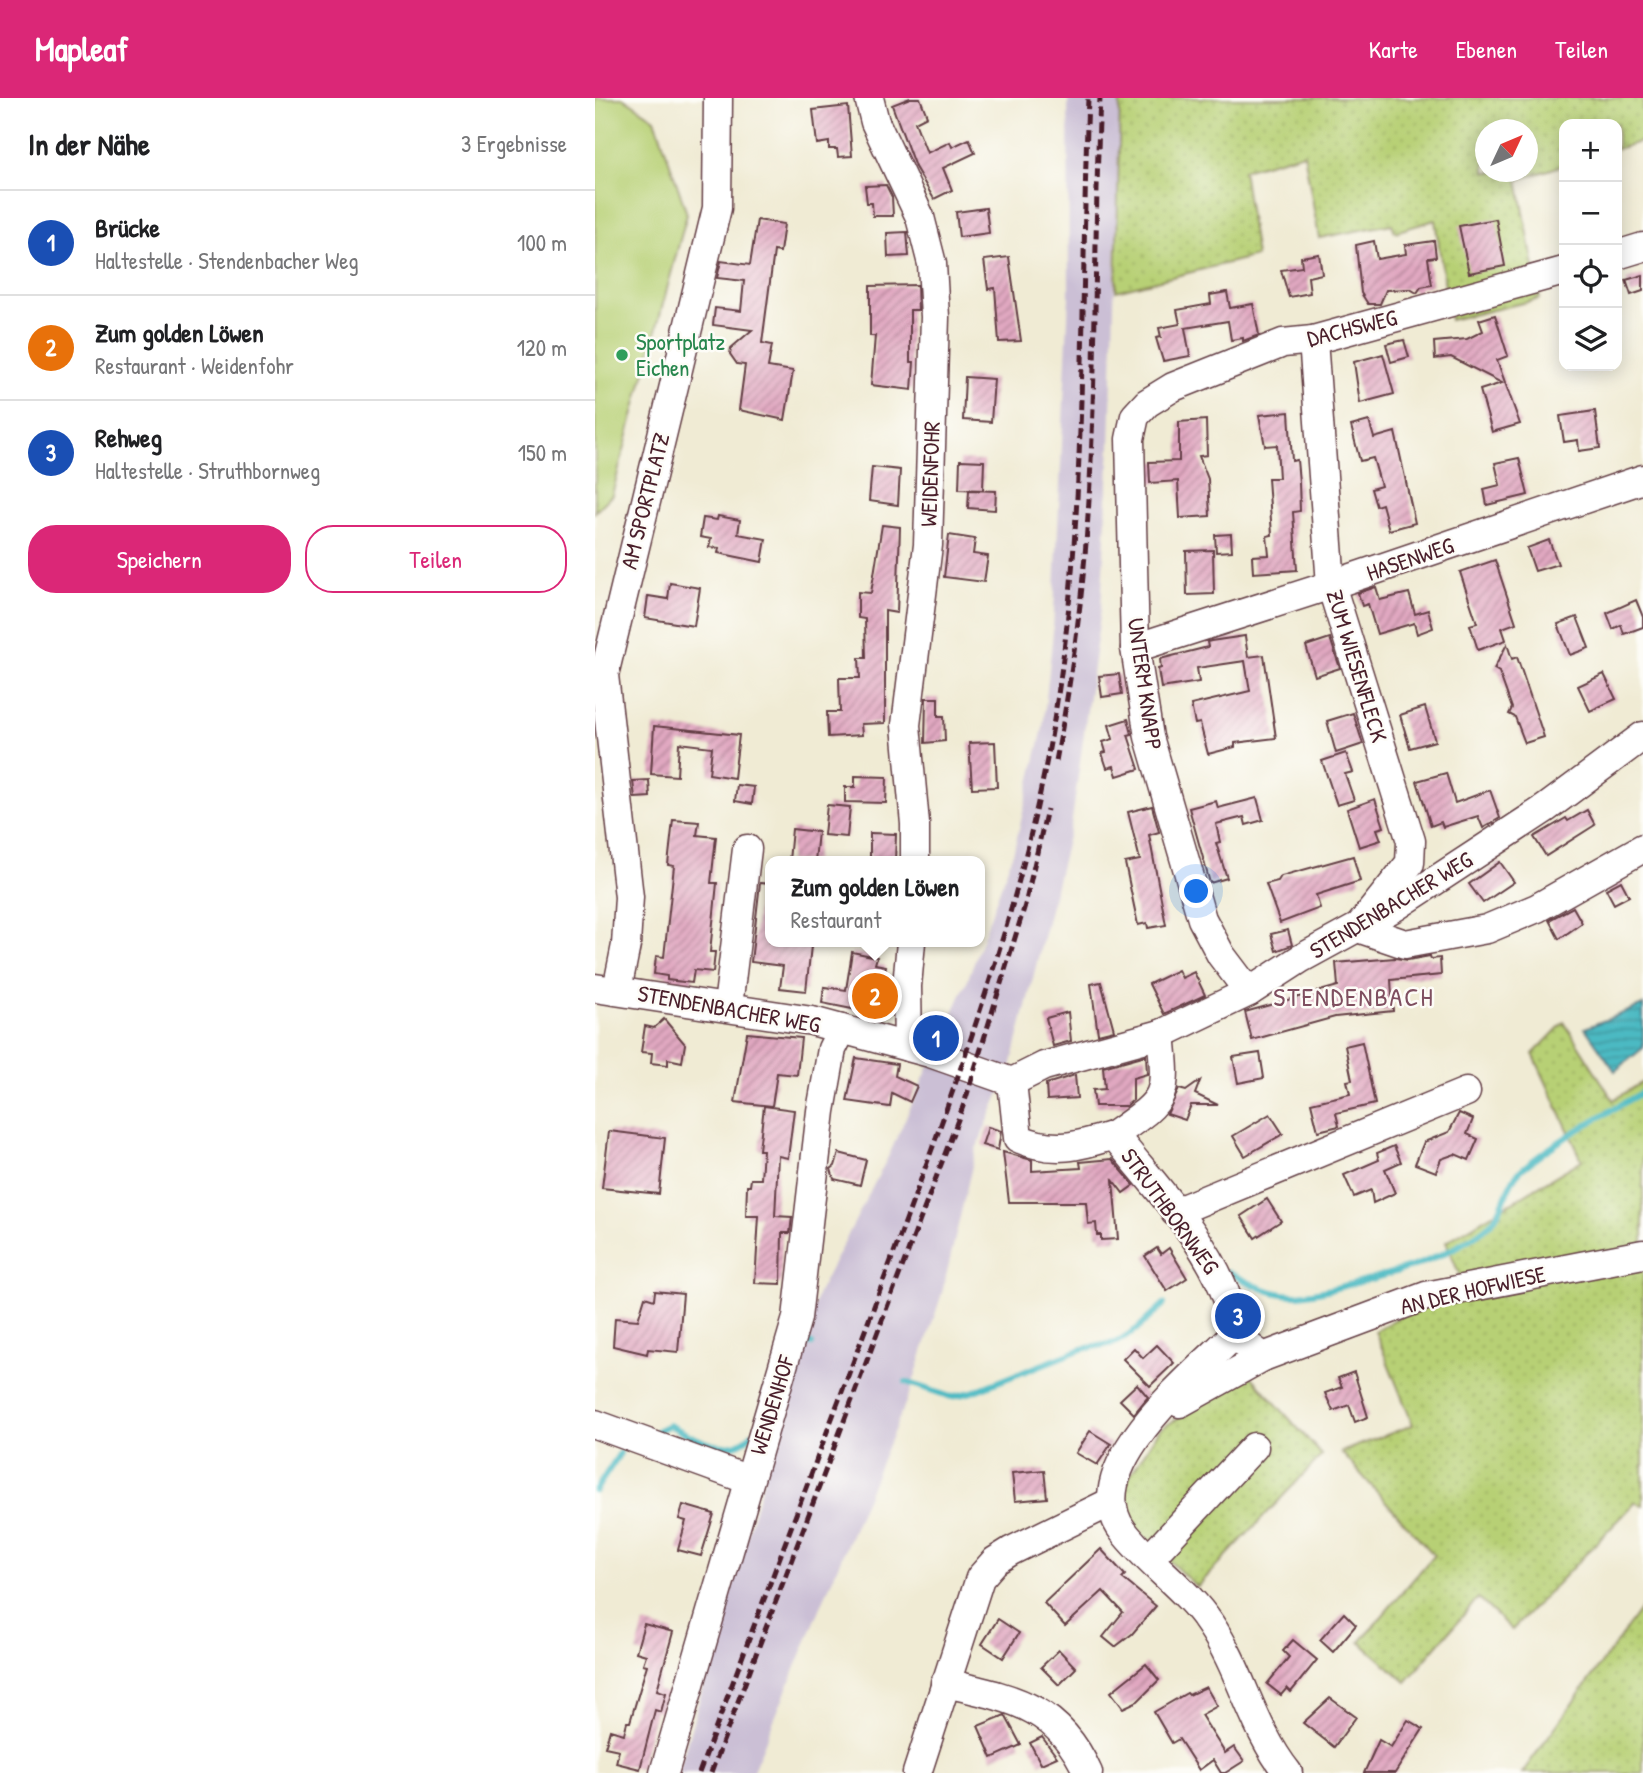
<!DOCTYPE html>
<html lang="de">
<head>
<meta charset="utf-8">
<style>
  :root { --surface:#fff; --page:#f6f6f6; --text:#202124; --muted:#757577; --line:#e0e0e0; --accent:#db2777 }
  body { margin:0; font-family:"Patrick Hand",sans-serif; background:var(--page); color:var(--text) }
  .controls { position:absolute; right:21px; top:21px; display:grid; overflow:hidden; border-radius:14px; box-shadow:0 4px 18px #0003 }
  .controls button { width:63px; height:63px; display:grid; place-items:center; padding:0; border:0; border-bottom:2px solid var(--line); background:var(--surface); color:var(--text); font:35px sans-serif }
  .compass { position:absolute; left:880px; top:21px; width:63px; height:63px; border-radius:50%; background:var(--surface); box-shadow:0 4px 18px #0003; rotate:46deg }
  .you { position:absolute; left:602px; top:794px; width:24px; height:24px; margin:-18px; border:5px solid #fff; border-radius:50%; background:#1a73e8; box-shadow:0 0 0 10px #1a73e833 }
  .badge { display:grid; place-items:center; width:46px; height:46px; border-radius:50%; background:var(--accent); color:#fff; font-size:23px; font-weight:700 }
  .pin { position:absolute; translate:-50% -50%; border:4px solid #fff; box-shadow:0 2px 7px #0006 }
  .popup { position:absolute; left:170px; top:758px; width:220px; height:91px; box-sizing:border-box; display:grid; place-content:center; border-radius:14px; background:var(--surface); filter:drop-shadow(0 2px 5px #0005); font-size:23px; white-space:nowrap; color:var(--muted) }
  .popup b { font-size:26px; color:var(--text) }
  .popup::after { content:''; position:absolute; left:50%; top:100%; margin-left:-14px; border:14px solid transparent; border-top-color:var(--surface) }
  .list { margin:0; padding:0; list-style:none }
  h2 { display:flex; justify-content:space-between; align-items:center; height:91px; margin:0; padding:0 28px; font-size:30px }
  h2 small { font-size:23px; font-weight:400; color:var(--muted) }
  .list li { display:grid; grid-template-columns:46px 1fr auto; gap:21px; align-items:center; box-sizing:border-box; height:105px; padding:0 28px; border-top:2px solid var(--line) }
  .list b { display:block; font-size:26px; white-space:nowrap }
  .list p { margin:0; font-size:23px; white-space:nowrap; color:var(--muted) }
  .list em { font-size:23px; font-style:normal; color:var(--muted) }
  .actions { display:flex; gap:14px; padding:21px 28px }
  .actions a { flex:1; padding:16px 0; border:2px solid var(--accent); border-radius:28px; text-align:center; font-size:24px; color:var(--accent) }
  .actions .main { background:var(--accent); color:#fff }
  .icon { flex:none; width:38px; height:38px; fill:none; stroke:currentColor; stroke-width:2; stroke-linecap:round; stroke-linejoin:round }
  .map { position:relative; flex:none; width:1048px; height:1675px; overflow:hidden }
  header { display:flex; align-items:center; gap:42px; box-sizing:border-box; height:98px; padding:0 35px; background:var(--accent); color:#fff }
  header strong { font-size:33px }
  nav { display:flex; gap:38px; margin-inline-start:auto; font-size:24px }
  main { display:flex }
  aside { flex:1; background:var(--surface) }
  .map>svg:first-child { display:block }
  .industrial { fill:#cbbfd5 }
  .grass { fill:url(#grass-dots); stroke:#807850; stroke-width:2; fill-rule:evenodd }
  .pitch { fill:#b7d075; stroke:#807850; stroke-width:2 }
  .water { fill:url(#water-rules); stroke:#4b6c77; stroke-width:2 }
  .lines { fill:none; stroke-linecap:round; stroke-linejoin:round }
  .stream { stroke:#4cbac3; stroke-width:6 }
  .building { fill:url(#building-hatch) }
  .minor-casing { stroke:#633e44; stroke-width:31 }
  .minor { stroke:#fff; stroke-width:28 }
  .rail { stroke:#4a1f2b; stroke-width:5; stroke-dasharray:10 5; stroke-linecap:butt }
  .leisure-dot { fill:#2e9e5b; stroke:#fdfcf7; stroke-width:2.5 }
  .labels { text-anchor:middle; stroke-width:5; stroke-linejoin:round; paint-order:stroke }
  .street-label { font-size:23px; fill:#4a1f2b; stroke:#fdfcf7 }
  .leisure-label { font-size:23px; fill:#27864d; stroke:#fdfcf7; text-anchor:start }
  .quarter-label { font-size:26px; letter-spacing:2px; fill:#7f4f60; stroke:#fdfcf7 }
</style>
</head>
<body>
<header>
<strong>Mapleaf</strong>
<nav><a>Karte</a><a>Ebenen</a><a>Teilen</a></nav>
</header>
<main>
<aside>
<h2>In der Nähe<small>3 Ergebnisse</small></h2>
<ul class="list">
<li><span class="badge" style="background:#1a4fb4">1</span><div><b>Brücke</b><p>Haltestelle · Stendenbacher Weg</p></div><em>100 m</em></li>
<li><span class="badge" style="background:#e8710a">2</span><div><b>Zum golden Löwen</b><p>Restaurant · Weidenfohr</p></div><em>120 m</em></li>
<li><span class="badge" style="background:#1a4fb4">3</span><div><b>Rehweg</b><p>Haltestelle · Struthbornweg</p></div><em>150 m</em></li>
</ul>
<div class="actions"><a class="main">Speichern</a><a>Teilen</a></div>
</aside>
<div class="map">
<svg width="1048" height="1675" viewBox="0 0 1048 1675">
  <defs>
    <pattern id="grass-dots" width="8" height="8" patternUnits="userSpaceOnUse" patternTransform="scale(1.75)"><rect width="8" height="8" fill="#b7d075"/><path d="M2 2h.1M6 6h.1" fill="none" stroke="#9fb265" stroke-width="1.8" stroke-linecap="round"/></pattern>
    <pattern id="water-rules" width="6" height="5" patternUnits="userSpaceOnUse" patternTransform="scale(1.75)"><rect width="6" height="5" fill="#4cbac3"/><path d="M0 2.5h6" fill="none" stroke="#41979f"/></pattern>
    <pattern id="building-hatch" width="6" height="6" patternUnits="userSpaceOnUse" patternTransform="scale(1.75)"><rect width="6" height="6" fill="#e1a8c1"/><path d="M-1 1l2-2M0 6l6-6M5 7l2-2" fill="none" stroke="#b8889d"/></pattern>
  </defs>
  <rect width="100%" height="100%" fill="#fdfcf7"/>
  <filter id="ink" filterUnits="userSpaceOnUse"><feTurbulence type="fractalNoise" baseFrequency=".0143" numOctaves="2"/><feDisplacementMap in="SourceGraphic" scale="14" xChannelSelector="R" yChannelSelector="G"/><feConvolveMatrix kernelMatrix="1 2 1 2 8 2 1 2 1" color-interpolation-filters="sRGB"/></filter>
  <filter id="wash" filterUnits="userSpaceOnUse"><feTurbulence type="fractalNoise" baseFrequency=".00686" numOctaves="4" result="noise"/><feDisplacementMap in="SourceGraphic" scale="28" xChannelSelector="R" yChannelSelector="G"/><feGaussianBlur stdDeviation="1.57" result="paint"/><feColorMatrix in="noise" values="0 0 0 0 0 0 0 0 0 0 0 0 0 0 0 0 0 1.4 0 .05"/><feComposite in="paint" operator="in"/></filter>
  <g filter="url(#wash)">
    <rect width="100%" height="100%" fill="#f0ebd4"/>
    <path class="industrial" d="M473 0H525L515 348 506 511 477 722 416 969 381 1051 347 1195 315 1294 157 1675H83L223 1195 294 1057 373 881 419 752 448 630 458 534 474 198Z"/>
    <g class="grass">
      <path d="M525 0H1048V43L1022 51V26H969V67L923 82 945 201 855 222 840 122 800 134 797 126 724 140 709 55 648 72 661 158 521 193ZM890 32H932V74H890Z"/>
      <path d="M969 924 1018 1002 1048 984V1408L1041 1404 917 1532 883 1500 811 1584 765 1544 839 1457 746 1354 818 1327 780 1233 867 1183 851 1144 987 1062 938 956Z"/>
      <path d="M656 1278 727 1357 602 1489 535 1426 526 1404 534 1379 565 1331Z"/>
      <path d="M1048 1508V1675H927Z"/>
    </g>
    <path class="pitch" d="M0 0H29L60 21 92 116 17 397 0 414Z"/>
    <path class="water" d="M1048 907V950L1020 973 990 930Z"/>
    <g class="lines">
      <g class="stream">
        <path d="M633 1174C654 1185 673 1196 698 1197 719 1198 821 1170 841 1159 858 1151 882 1138 895 1126 911 1110 910 1086 927 1071 963 1041 1007 1018 1048 994"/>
        <path d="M205 1243 217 1246"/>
        <path d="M311 1284 356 1299 377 1294 487 1251 520 1245 542 1231 569 1206"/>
        <path d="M62 1333 74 1327C100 1340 133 1362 157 1336"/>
        <path d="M0 1393 25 1355"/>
      </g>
    </g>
    <g id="blocks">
      <g class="building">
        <path d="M315 0H325L332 18 320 24 332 55 355 44 357 49 374 41 380 55 348 70 357 92 339 101 320 69 297 7Z"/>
        <path d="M253 8 257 58 243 59 242 51H234V44L222 46 218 12Z"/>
        <path d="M291 87 297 99 298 118H278L277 105H272L270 88Z"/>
        <path d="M391 110 394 135 364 139 361 114Z"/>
        <path d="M901 121 910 168 874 175 864 128Z"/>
        <path d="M162 122 189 126 185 154 179 153 167 245 177 247 173 269 198 273 190 322 144 312 150 267 142 266 135 256 136 250 157 232 118 227 120 210 146 213 149 183 122 180 126 163 155 167Z"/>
        <path d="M312 134 314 158 293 159 292 135Z"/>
        <path d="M779 143 782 161 811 156 810 147 839 143 841 159 833 160 837 187 826 189 822 195 815 191 791 192 785 206H773L766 195 761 147Z"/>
        <path d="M724 156 727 176 713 179 715 195 694 199 686 172 707 169 706 159Z"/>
        <path d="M414 159 426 243 404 244 400 190 393 191 389 162Z"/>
        <path d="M1048 177V193L1036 197 1031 182Z"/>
        <path d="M322 187 323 212H315V264H319L317 292 276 287 280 238H275V188Z"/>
        <path d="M632 194 635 210 658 206 664 237 648 243V240L636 242 633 223 590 230 595 258 568 263 561 240 566 239 564 230 585 226 582 212 616 206 615 197Z"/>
        <path d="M900 217 913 258 902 262 925 326 897 334 885 292 907 285 856 259 840 261 839 244 872 241 888 233 884 222Z"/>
        <path d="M809 242 814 259 796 264 791 246Z"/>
        <path d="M788 256 799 296 765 305 759 264Z"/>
        <path d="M370 279 399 281 396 324 368 322Z"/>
        <path d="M1000 313 1005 350 984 353 983 342 969 344 965 318Z"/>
        <path d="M694 314 697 363 702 362 704 384 705 413 698 414 702 472 658 475 657 458 674 457 672 438 677 437 673 380H684L682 347 670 348 664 317Z"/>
        <path d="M611 322 612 357 604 358 613 381 615 418 585 420 583 383 555 385 554 364 584 363V324Z"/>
        <path d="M774 323 779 340 800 334 820 425 794 432 787 406 781 408 776 391 786 388 778 360 765 363 756 328Z"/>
        <path d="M924 360 933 397 892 407 889 391 905 387 900 365Z"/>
        <path d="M365 362 389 363 388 392 364 391Z"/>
        <path d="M277 369 305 372 303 407 274 403Z"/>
        <path d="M374 392 401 393 400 412 373 410Z"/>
        <path d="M123 418 145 422 143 436 171 441 167 464 123 455 124 450 114 449 116 441 105 439 108 420 122 422Z"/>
        <path d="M287 427 305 429 302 515 290 513V625L266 626 267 637 233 639 232 614H245L244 580H265L264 560H271L270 521 263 520V494L276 495Z"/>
        <path d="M636 436 637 453 621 454 620 437Z"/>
        <path d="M354 437 380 441 378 456 393 458 389 484 349 479Z"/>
        <path d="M954 442 963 466 940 473 932 450Z"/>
        <path d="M618 452 619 496 592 497 591 453Z"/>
        <path d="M900 462 921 525 907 530 911 542 883 552 875 527 882 525 865 474Z"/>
        <path d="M75 485 105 490 99 528 50 520 53 498 73 501Z"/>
        <path d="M781 489 785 502 814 495 820 516 833 512 838 530 822 536 819 525 782 536 773 506 767 508 763 495Z"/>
        <path d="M1041 502 1048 519V529L1029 536 1026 527 1018 531 1012 515Z"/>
        <path d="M982 519 994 550 975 557 963 526Z"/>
        <path d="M650 538 653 559 669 557 681 640 640 645V649L613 656 605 625 600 626 596 607 655 593 650 563 602 570 604 584 566 590 563 571 566 570 565 561 613 549 612 544 616 543Z"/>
        <path d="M735 540 745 570 720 578 711 548Z"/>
        <path d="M912 546 917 561 922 559 949 639 930 645 920 619 914 616 917 610 904 574 899 571Z"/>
        <path d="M524 576 527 596 507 599 504 578Z"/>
        <path d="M1009 576 1021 601 995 613 983 588Z"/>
        <path d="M331 600H343V618H349L350 643 330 645Z"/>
        <path d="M830 609 840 643 815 650 805 617Z"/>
        <path d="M758 615 768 646 741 655 732 623Z"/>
        <path d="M533 621 537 636 533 637 544 671 522 678 519 668 512 670 507 655 511 654 508 644 518 641 514 627Z"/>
        <path d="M59 628 144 637 139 680 114 676 117 649 84 645 82 678 56 676Z"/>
        <path d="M400 644 402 689 377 690 374 645Z"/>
        <path d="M751 655 758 674 750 676 759 702 742 707 727 663Z"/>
        <path d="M851 675 860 705 895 692 905 720 888 730 883 718 848 729 846 724 836 728 822 683Z"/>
        <path d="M260 678 292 679 291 705 250 704V689H260Z"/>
        <path d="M54 682 55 699 40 700 38 683Z"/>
        <path d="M142 687 159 689 157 706 140 703Z"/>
        <path d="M662 700 668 722 651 727 649 719 621 726 625 744 621 745 632 780 615 785 594 710 621 703 623 710Z"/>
        <path d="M780 701 789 729 782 731 786 742 764 749 752 711Z"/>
        <path d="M232 707 255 709 252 739 229 737Z"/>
        <path d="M557 708 564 734 554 737 571 827 553 830 552 825 543 827 530 765 545 762 533 714Z"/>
        <path d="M992 712 1000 727 951 758 939 739 971 720 973 723Z"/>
        <path d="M78 722 104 724 102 737 121 739 116 785H122L115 854H120L118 874 99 872 97 885 72 882V878L59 876 61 858 69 859 79 768 73 767Z"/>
        <path d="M197 731 223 734 220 763H194Z"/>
        <path d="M275 735 301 736 300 763 275 762Z"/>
        <path d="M758 758 765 783 721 797 725 810 685 825 671 786 683 783 686 778Z"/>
        <path d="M905 764 919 784 888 805 874 786Z"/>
        <path d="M1026 783 1034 798 1019 806 1011 791Z"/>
        <path d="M165 785 175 786V844H213L216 848 211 893 185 890 188 868 156 864Z"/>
        <path d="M978 809 987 825 964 841 954 822Z"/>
        <path d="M693 832 697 847 681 853 676 836Z"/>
        <path d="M257 854 282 859 280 866 291 868 288 882 296 884 292 918 227 905 229 889 251 892Z"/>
        <path d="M835 858 836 861 845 860 846 877 796 882 798 913 740 919 657 942 650 914 743 888 741 865 800 860 813 862Z"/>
        <path d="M583 872 587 880 599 874 610 897 569 916 554 886Z"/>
        <path d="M506 884 519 932 503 936 496 886Z"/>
        <path d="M473 914 476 943 458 948 451 920Z"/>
        <path d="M69 921 90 946 87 964 73 961V967L56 965 57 955 46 954 50 928 59 930Z"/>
        <path d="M152 935 206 940 202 977 182 975 177 1008 140 1004Z"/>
        <path d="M767 944 780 1006 741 1015 744 1028 723 1033 716 1005 755 996 752 983 757 982 750 948Z"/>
        <path d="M665 955 669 980 643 985 638 959Z"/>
        <path d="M551 957 552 976 538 980V1002L531 1008H500L498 992 510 991 508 969Z"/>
        <path d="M261 960 302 966 300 978 322 988 315 1004 297 995 295 1009 252 1003Z"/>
        <path d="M480 977 482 1000 452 1002 451 986Z"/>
        <path d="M605 983 600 996 623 1007H596L590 1022 572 1016 584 991 591 993Z"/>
        <path d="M169 1008 199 1012 193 1060 183 1058 180 1118 197 1119 195 1135H187L186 1186 160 1185 164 1118H151L152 1088H155L156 1081H166L168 1052H164Z"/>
        <path d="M864 1015 878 1021 872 1036 883 1041 874 1062 860 1056 846 1061 841 1074 820 1066 829 1044 854 1034Z"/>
        <path d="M675 1016 688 1036 650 1058 638 1038Z"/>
        <path d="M393 1029 406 1033 403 1052 387 1047Z"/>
        <path d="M14 1033 70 1040 64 1096 7 1090Z"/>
        <path d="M799 1048 806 1064 790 1071 800 1095 778 1105 776 1092 759 1099 749 1077 784 1062 782 1055Z"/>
        <path d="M408 1054 437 1062V1073L486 1070 485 1064 517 1061 539 1087 528 1095 518 1082 523 1141 506 1142V1137H502L501 1125 493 1126 491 1104H414Z"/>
        <path d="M244 1055 271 1062 265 1087 239 1081 236 1071 240 1068Z"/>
        <path d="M672 1101 686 1123 660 1140 646 1118Z"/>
        <path d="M562 1150 566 1156 574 1150 592 1180 572 1193 550 1158Z"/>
        <path d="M60 1193 88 1196 83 1254 53 1251 52 1256 18 1248 20 1220 43 1222 50 1199 59 1202Z"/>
        <path d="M562 1247 579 1265 555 1288 528 1261 539 1250 548 1260Z"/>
        <path d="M759 1274 773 1319 760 1324 754 1307 738 1313 730 1295 747 1289 743 1280Z"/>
        <path d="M542 1286 553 1299 539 1316 525 1302Z"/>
        <path d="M495 1333 516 1346 502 1367 481 1355Z"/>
        <path d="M449 1372 452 1400 420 1403 417 1375Z"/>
        <path d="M88 1407 119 1416 106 1458 83 1452 91 1423 84 1421Z"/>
        <path d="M506 1451 530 1477 527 1480 561 1508 537 1536 520 1549 508 1539 528 1514 508 1493 470 1528 449 1505Z"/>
        <path d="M749 1515 761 1527 738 1554 725 1542Z"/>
        <path d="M403 1521 424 1535 408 1560 387 1546Z"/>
        <path d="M49 1526 78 1534 62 1592 71 1595 66 1614 60 1612 45 1671 21 1665 24 1652 10 1649 15 1632 29 1636 32 1624H35L52 1567 48 1566 51 1557 41 1554Z"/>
        <path d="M698 1542 722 1562 696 1594 692 1590 686 1597 672 1586 694 1559 688 1553Z"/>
        <path d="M464 1552 481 1570 464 1587 446 1569Z"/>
        <path d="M551 1566 564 1582 543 1603 528 1610 516 1594Z"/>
        <path d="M611 1589 622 1608 606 1617 630 1655 639 1649 649 1663 630 1675H626L618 1662 604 1672 584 1641 577 1645 559 1614 592 1595 594 1597Z"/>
        <path d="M735 1600 761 1619 739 1649 708 1625Z"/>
        <path d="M410 1617 426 1647 397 1660 383 1628Z"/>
        <path d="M813 1622 828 1631 800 1675H769L784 1642 796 1649Z"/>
        <path d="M447 1639 462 1659 446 1666 435 1645Z"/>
      </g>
    </g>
  </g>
  <g filter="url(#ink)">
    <use href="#blocks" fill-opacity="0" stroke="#633e44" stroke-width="2"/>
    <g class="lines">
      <defs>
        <g id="minor">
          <path d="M274 0 280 24 325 119 337 166 340 219 333 447 311 627 320 726V763"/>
          <path d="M1022 157 1048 149"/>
          <path d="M718 242 736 487 816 743 815 765 763 830 810 846 892 831 942 810 1048 750"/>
          <path d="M540 550 736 487 1048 381"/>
          <path d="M0 890 217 923 335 955 417 984 449 968 566 936 654 894 705 861 800 809 951 710 1048 638"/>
          <path d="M22 892 31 847 34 799 9 577 122 110 123 0"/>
          <path d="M654 894 626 857 607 821 554 639 540 550 535 341 540 318 552 305 578 289 688 245 718 242 969 173"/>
          <path d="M133 908 152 751"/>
          <path d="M313 949 312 888 316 844"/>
          <path d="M417 984 423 1040C458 1056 485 1048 519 1037 557 1085 612 1142 632 1200 636 1212 637 1225 639 1237"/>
          <path d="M519 1037C571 1000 573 1002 566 936"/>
          <path d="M580 1114 871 994"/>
          <path d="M639 1237C599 1277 481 1371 528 1433 554 1467 591 1490 615 1526 647 1573 657 1630 693 1675"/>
          <path d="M639 1237 668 1259 831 1198 1048 1156"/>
          <path d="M585 1305 668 1259"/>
          <path d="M0 1326 154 1382"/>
          <path d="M555 1460 659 1349"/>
          <path d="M350 1585C416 1600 463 1607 493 1675"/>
          <path d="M69 1675 202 1220 226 1013 237 951 247 931"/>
          <path d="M322 1675 385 1480 400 1463 416 1453 516 1404"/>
        </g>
      </defs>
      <use href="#minor" class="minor-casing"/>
      <use href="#minor" class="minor"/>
      <g class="rail">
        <path d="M461 663C474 594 484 526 490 457 503 305 498 152 505 0"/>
        <path d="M104 1675C168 1503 233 1332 297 1160 353 1008 411 854 445 695 495 467 484 232 493 0"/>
        <path d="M116 1675 370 1003 430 807 452 711"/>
      </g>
    </g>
  </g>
  <circle class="leisure-dot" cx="27" cy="257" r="7"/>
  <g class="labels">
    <g class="street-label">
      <text transform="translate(757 230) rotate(-14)" y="8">DACHSWEG</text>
      <text transform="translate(335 376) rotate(-88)" y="8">WEIDENFOHR</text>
      <text transform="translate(50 403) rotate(-76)" y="8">AM SPORTPLATZ</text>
      <text transform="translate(815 461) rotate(-19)" y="8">HASENWEG</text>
      <text transform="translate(762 568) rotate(73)" y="8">ZUM WIESENFLECK</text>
      <text transform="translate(550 586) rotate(82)" y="8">UNTERM KNAPP</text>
      <text transform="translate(796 807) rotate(-31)" y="8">STENDENBACHER WEG</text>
      <text transform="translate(134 911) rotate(10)" y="8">STENDENBACHER WEG</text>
      <text transform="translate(575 1113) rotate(54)" y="8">STRUTHBORNWEG</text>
      <text transform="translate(878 1192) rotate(-13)" y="8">AN DER HOFWIESE</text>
      <text transform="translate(177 1307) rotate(-73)" y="8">WENDENHOF</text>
    </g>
    <g class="leisure-label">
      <text x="41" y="252">Sportplatz<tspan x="41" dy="26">Eichen</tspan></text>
    </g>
    <g class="quarter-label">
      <text x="759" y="908">STENDENBACH</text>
    </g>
  </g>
</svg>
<div class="controls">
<button>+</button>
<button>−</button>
<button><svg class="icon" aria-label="locate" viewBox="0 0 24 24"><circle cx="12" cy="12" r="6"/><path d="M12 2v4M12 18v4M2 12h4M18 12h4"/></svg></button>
<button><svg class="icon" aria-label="layers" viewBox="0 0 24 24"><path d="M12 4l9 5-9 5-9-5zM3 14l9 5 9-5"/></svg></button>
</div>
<svg class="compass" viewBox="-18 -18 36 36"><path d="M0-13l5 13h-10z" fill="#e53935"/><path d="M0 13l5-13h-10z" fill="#757577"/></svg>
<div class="you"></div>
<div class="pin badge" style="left:341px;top:940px;background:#1a4fb4">1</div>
<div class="pin badge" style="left:280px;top:898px;background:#e8710a">2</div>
<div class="popup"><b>Zum golden Löwen</b>Restaurant</div>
<div class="pin badge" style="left:643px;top:1218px;background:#1a4fb4">3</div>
</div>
</main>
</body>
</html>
